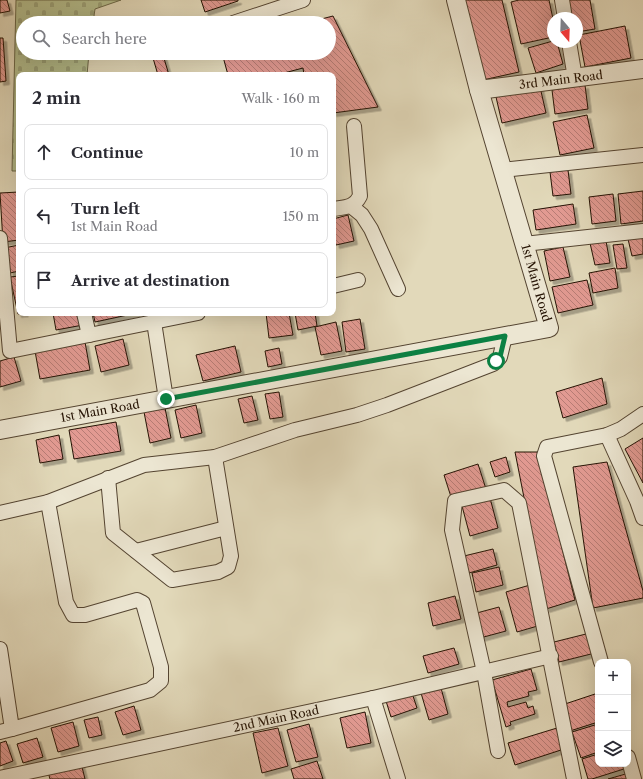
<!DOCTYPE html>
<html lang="en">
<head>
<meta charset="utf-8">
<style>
  :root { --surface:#fff; --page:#f7f7f7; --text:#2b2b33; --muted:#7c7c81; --line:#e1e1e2 }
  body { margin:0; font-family:"Libre Caslon Text",serif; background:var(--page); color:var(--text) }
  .controls { position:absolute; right:12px; bottom:12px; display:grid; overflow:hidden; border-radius:8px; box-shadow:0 4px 16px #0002 }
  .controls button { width:36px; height:36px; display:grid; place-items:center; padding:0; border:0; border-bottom:1px solid var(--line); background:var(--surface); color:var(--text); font:20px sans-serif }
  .compass { position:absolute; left:547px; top:12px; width:36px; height:36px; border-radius:50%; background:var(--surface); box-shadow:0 4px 16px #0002; rotate:161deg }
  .stop { position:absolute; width:12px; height:12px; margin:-9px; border:3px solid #0b8043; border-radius:50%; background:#fff }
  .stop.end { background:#0b8043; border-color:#fff; box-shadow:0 1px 4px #0008 }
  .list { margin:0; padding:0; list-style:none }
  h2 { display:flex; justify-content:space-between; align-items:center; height:52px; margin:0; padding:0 16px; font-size:17px }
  h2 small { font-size:13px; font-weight:400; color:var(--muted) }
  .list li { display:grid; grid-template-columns:26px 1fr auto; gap:12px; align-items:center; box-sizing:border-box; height:56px; margin:0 8px 8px; padding:0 8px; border:1px solid var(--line); border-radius:8px }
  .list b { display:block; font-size:15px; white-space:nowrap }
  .list p { margin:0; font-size:13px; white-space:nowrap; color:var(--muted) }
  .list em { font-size:13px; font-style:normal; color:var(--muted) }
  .icon { flex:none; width:22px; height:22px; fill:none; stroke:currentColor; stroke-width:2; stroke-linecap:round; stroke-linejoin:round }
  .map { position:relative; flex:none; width:643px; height:779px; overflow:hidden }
  .search { position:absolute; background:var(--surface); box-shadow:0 4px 16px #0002; left:16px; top:16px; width:320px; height:44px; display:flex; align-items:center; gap:10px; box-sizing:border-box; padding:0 14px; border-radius:22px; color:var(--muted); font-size:15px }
  .panel { position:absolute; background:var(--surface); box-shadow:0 4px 16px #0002; left:16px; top:72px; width:320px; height:244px; border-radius:8px }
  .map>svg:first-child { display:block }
  .cemetery { fill:url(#cemetery-stones); stroke:#6c6849 }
  .building { fill:url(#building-back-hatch); stroke:#241203; filter:url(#shadow) }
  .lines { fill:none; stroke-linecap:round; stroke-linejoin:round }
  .minor-casing { stroke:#544431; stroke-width:16 }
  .tertiary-casing { stroke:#544431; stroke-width:20 }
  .minor { stroke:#ece6d2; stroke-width:14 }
  .tertiary { stroke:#ece6d2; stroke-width:18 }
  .route { stroke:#0b8043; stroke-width:5 }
  .labels { text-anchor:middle; stroke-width:3; stroke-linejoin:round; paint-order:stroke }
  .street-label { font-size:12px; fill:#241203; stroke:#ece6d2 }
</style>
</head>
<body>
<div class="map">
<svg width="643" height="779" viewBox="0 0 643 779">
  <defs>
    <pattern id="cemetery-stones" width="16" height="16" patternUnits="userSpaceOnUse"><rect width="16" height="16" fill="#b5bf8f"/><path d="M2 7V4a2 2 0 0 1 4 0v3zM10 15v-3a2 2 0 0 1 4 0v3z" fill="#9ca37a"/></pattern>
    <pattern id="building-back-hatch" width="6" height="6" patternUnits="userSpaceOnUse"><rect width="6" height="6" fill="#e29a92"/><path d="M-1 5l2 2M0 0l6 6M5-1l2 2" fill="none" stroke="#b77c75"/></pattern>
    <filter id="shadow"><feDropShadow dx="3.5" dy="3.5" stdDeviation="0" flood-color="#0004"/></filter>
  </defs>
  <rect width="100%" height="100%" fill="#e2d9ba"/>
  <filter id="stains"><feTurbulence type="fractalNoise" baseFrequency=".005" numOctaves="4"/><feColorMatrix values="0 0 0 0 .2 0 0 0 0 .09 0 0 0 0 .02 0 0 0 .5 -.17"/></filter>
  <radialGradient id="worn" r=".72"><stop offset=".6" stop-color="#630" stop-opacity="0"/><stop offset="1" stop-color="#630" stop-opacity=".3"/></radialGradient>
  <path class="cemetery" d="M16 0H121L95 9 93 23H23V53H89L87 75H19V171H12Z"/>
  <g class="building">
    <path d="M0 0H7L10 11 0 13Z"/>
    <path d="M201 0H238V1L205 12Z"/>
    <path d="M465 0H502L519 72 483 80Z"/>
    <path d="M519 0H549L553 19V37L521 44 511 2Z"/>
    <path d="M569 0H590L595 29 577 32V18H572Z"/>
    <path d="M333 16 378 107 333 113V75H304L303 68 284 73 285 75H228L222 53H329V23H306Z"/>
    <path d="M625 26 631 58 585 67 579 35Z"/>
    <path d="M0 38H3L6 81 0 82Z"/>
    <path d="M553 41V42H557L563 64 536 73 528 48Z"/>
    <path d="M163 55 169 75H158L153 58Z"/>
    <path d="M585 85 588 109 555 114 552 90Z"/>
    <path d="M540 87 546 113 502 123 496 97Z"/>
    <path d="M587 115 594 148 560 155 553 122Z"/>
    <path d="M568 170 571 194 553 196 550 172Z"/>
    <path d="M643 191V221L621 224 618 194Z"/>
    <path d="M19 192V240L3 242 0 193Z"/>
    <path d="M613 194 616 221 592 224 589 197Z"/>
    <path d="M573 204 576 224 536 230 533 210Z"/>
    <path d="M348 215 354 241 336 245 333 232V219Z"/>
    <path d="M643 237V254L632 256 628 239Z"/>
    <path d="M606 241 610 263 595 265 590 243Z"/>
    <path d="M623 244 627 268 617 269 613 245Z"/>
    <path d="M19 245V271L10 273 4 248Z"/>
    <path d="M563 247 570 277 550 281 544 251Z"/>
    <path d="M615 268 618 288 593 293 589 273Z"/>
    <path d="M19 276V313H25L18 314 10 277Z"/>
    <path d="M587 280 593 305 558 313 552 287Z"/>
    <path d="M53 313H80L83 325 56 330Z"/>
    <path d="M93 313H137L95 322Z"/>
    <path d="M266 313H289L293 335 269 338Z"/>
    <path d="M295 313H315L317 326 298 330Z"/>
    <path d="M360 319 365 349 346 352 342 322Z"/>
    <path d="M336 322 342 351 321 355 315 327Z"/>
    <path d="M123 339 129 365 101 372 95 346Z"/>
    <path d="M85 342 90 370 40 379 35 351Z"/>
    <path d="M235 346 241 372 203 381 196 355Z"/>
    <path d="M279 348 282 364 268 367 265 351Z"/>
    <path d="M14 357 21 381 0 387V361Z"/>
    <path d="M602 378 607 404 563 418 556 392Z"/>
    <path d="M279 392 283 417 270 419 265 394Z"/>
    <path d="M252 396 258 420 244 423 238 399Z"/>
    <path d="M196 405 202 433 181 438 175 410Z"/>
    <path d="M165 408 171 438 150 443 144 412Z"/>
    <path d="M116 422 121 451 74 459 69 430Z"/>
    <path d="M59 435 63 459 40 463 36 440Z"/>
    <path d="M643 438V483L625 449Z"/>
    <path d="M515 452H538L575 600 546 609Z"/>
    <path d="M506 457 510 472 495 477 490 462Z"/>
    <path d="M607 462 643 591V598L593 608 573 467Z"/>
    <path d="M478 464 486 489 452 500 444 475Z"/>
    <path d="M490 498 498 528 470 536 462 506Z"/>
    <path d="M493 549 497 565 469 573 464 556Z"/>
    <path d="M499 567 503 585 476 592 472 573Z"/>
    <path d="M530 585 541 625 517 632 506 592Z"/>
    <path d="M455 596 461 619 433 626 428 603Z"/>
    <path d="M499 607 506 631 480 638 473 614Z"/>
    <path d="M590 633 595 653 559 662 554 642Z"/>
    <path d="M454 648 459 664 428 673 423 656Z"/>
    <path d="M531 669 537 690 528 692 529 696 507 702 508 707 526 702 528 708 533 706 535 714 510 722 511 725 506 727 492 680Z"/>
    <path d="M441 688 448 714 429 720 421 693Z"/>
    <path d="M412 693 417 708 391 717 386 701Z"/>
    <path d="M598 693V722L570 731 562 705Z"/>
    <path d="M134 706 141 730 123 735 115 712Z"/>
    <path d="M365 712 371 743 347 748 340 718Z"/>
    <path d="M98 717 102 735 89 738 84 720Z"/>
    <path d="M73 722 79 746 58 752 51 728Z"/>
    <path d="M309 724 318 757 296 762 287 730Z"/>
    <path d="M598 724V752L581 758 572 732Z"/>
    <path d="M278 728 288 766 262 773 253 733Z"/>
    <path d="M557 728 564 749 515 765 508 743Z"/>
    <path d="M37 738 43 757 23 763 17 744Z"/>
    <path d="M6 741 13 761 0 766V743Z"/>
    <path d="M598 754V764H625L627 768 592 779H588L582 759Z"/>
    <path d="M317 761 323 779H294L291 769Z"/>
    <path d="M81 763 85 779H50L48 772Z"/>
    <path d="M629 773 631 779H608Z"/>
  </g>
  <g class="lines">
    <defs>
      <g id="minor">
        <path d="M562 0 565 18"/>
        <path d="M233 23 303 0"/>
        <path d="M569 42 575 78"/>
        <path d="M502 170 643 155"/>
        <path d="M351 206 362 215 371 229 398 289"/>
        <path d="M333 209C345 207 354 208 360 196L354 126"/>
        <path d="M0 238 10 351 198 313"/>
        <path d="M524 244 643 231"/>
        <path d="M333 286 358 280"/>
        <path d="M84 313 89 335"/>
        <path d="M154 322 166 399"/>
        <path d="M607 435 637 501 643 518"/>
        <path d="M108 478 113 533 172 580 218 572 228 567 231 556 215 457"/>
        <path d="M0 513 48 502 144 465 215 457 295 430 357 415 387 405 493 364 500 357 505 336"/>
        <path d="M136 551 226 528"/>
        <path d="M0 649 12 729 150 690 161 681V667L143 603 137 600 85 615H73L66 602 48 502"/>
        <path d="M601 662 544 456 547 447 607 435 621 429 643 414"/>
        <path d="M373 698 398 779"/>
        <path d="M0 732 12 729"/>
        <path d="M498 751 484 672 452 530 455 501 504 490 519 503 574 779"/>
        <path d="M628 757 634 779"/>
        <path d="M0 778 373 698 551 656"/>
      </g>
      <g id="tertiary">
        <path d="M479 90 643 69"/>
        <path d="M0 430 549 328 479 90 456 0"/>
      </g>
    </defs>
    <use href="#minor" class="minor-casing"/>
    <use href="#tertiary" class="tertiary-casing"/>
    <use href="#minor" class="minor"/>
    <use href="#tertiary" class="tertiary"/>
  </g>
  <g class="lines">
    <path class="route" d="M166 399 505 336 500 357 496 361"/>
  </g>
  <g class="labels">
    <g class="street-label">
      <text transform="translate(561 80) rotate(-7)" y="4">3rd Main Road</text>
      <text transform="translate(536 283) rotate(74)" y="4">1st Main Road</text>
      <text transform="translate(100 411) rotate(-10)" y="4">1st Main Road</text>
      <text transform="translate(276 719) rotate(-12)" y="4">2nd Main Road</text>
    </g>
  </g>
  <rect width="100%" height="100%" filter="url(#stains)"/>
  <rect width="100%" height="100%" fill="url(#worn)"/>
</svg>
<div class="controls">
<button>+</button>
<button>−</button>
<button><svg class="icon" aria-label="layers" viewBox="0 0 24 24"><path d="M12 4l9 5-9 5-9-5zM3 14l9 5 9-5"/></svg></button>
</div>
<svg class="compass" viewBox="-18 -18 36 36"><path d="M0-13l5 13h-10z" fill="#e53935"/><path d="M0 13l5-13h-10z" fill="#7c7c81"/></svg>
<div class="stop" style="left:496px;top:361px"></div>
<div class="stop end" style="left:166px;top:399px"></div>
<div class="search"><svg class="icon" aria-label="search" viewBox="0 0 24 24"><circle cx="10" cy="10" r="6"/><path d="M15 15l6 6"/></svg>Search here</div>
<section class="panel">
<h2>2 min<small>Walk · 160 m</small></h2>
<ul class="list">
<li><svg class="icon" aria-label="ahead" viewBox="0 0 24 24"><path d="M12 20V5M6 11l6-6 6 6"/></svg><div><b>Continue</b></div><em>10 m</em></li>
<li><svg class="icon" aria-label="left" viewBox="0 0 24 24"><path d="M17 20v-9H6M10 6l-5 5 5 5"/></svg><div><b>Turn left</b><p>1st Main Road</p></div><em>150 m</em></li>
<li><svg class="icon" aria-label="arrive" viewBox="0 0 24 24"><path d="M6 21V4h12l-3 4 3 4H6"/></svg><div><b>Arrive at destination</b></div></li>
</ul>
</section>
</div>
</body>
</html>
